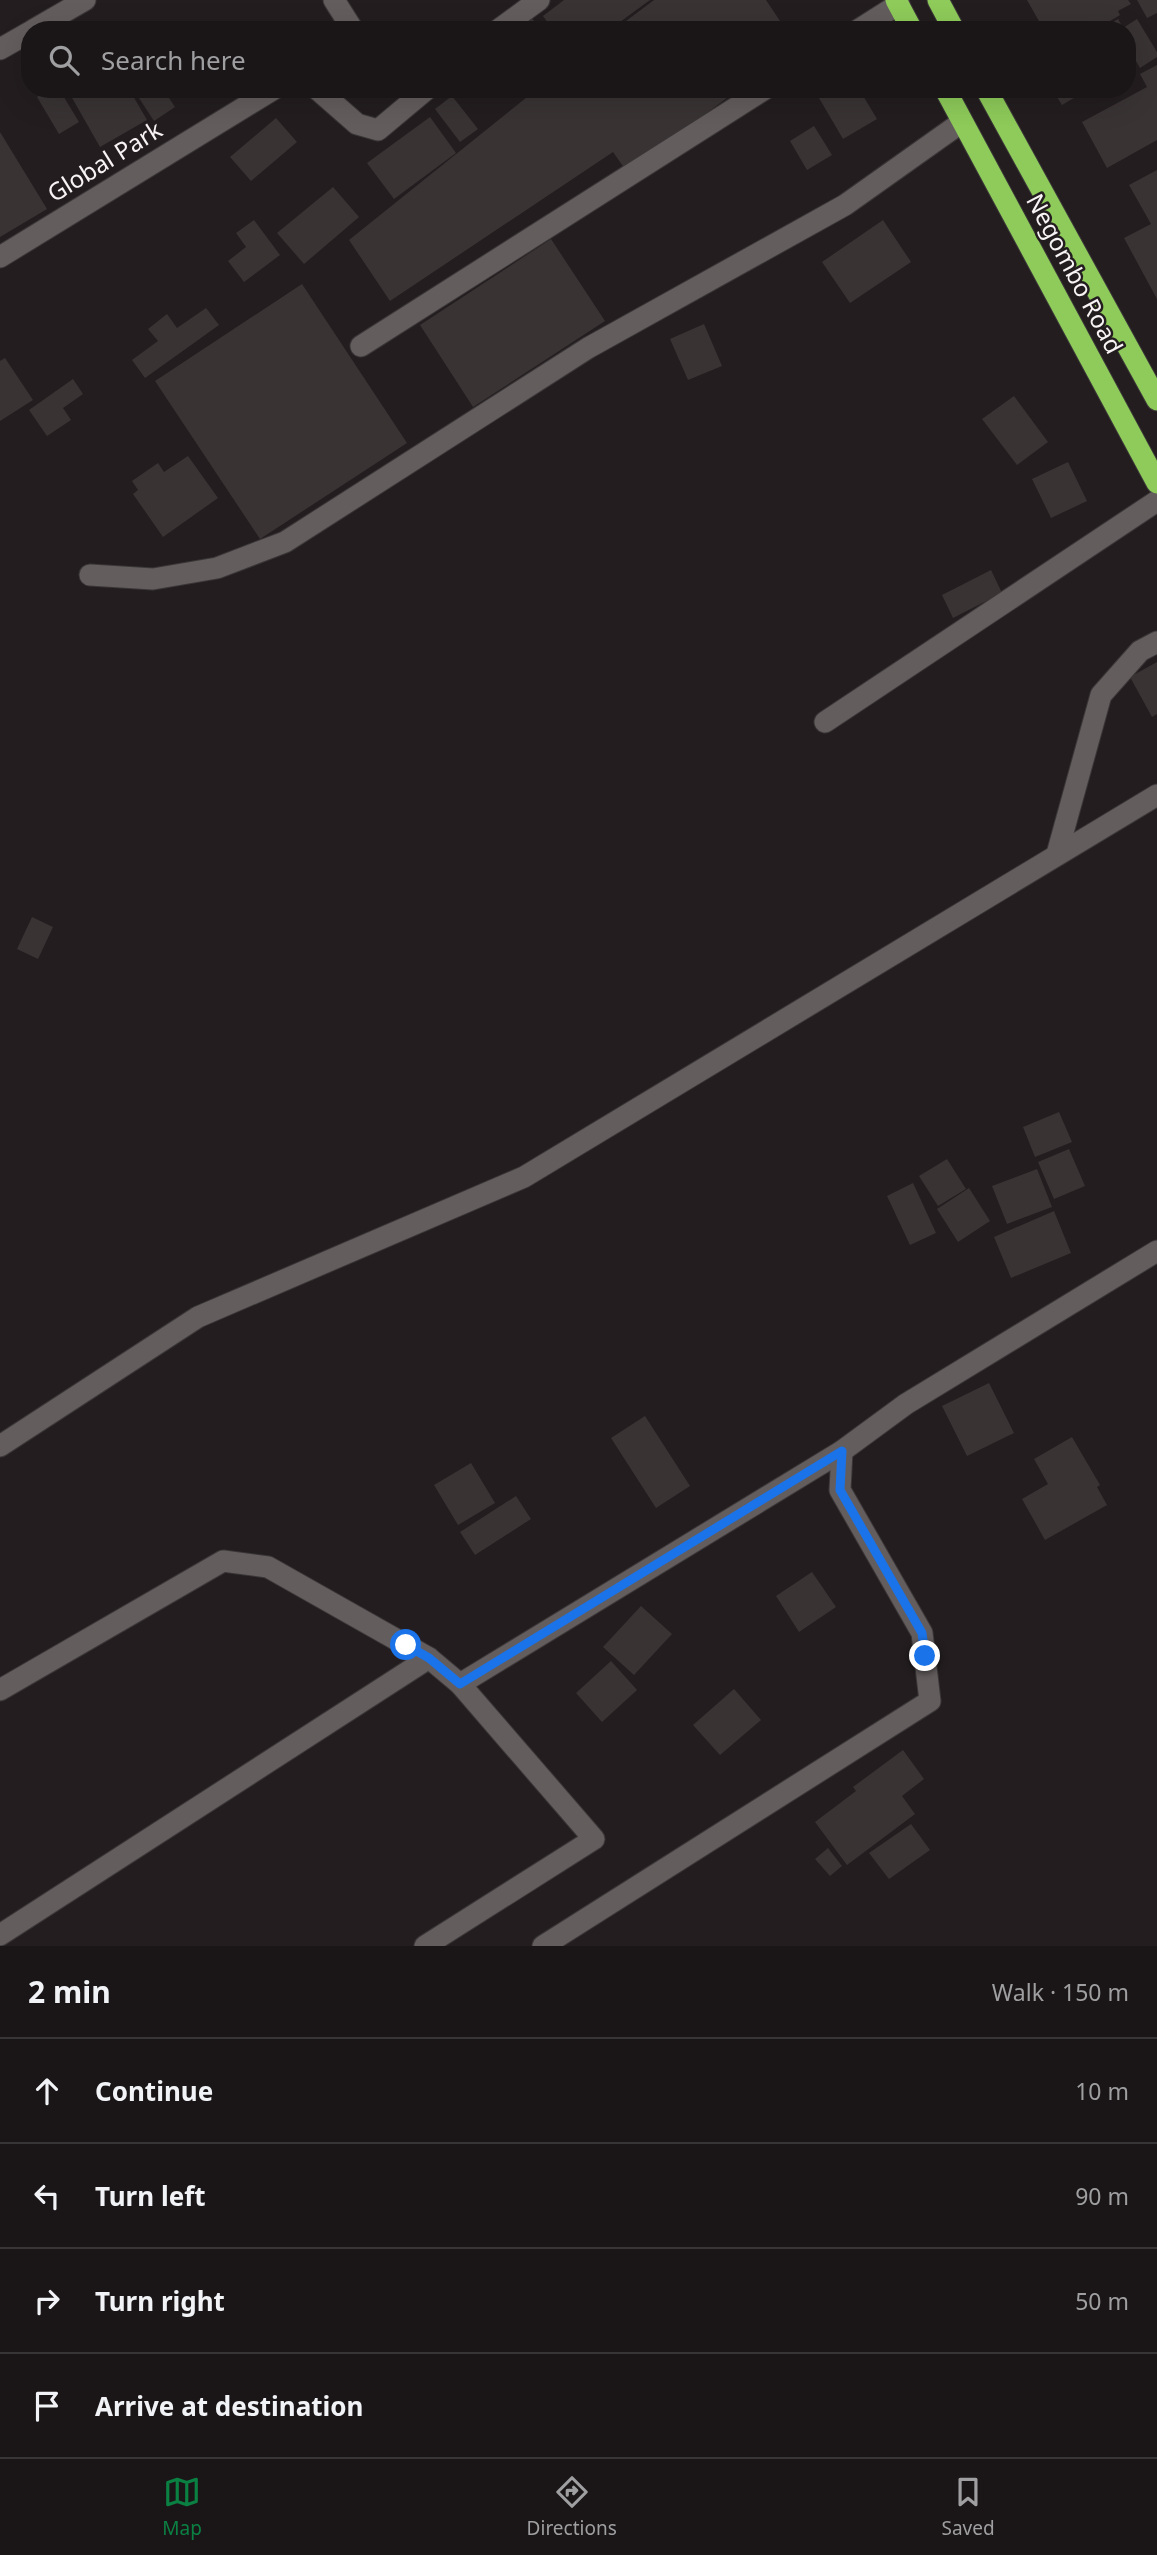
<!DOCTYPE html>
<html lang="en">
<head>
<meta charset="utf-8">
<style>
  :root { --surface:#1a1617; --page:#231f20; --text:#f1f3f6; --muted:#9f9fa1; --line:#383536; --accent:#0b8043 }
  body { margin:0; font-family:"Noto Sans",sans-serif; background:var(--page); color:var(--text) }
  .stop { position:absolute; width:21px; height:21px; margin:-16px; border:5px solid #1a73e8; border-radius:50%; background:#fff }
  .stop.end { background:#1a73e8; border-color:#fff; box-shadow:0 2px 7px #0008 }
  .list { margin:0; padding:0; list-style:none }
  h2 { display:flex; justify-content:space-between; align-items:center; height:91px; margin:0; padding:0 28px; font-size:30px }
  h2 small { font-size:23px; font-weight:400; color:var(--muted) }
  .list li { display:grid; grid-template-columns:46px 1fr auto; gap:21px; align-items:center; box-sizing:border-box; height:105px; padding:0 28px; border-top:2px solid var(--line) }
  .list b { display:block; font-size:26px; white-space:nowrap }
  .list em { font-size:23px; font-style:normal; color:var(--muted) }
  .icon { flex:none; width:38px; height:38px; fill:none; stroke:currentColor; stroke-width:2; stroke-linecap:round; stroke-linejoin:round }
  .map { position:relative; flex:none; width:1157px; height:1946px; overflow:hidden }
  .search { position:absolute; background:var(--surface); box-shadow:0 7px 28px #0002; left:21px; right:21px; top:21px; height:77px; display:flex; align-items:center; gap:18px; box-sizing:border-box; padding:0 24px; border-radius:28px; color:var(--muted); font-size:26px }
  .sheet { height:511px; background:var(--surface) }
  nav { display:flex; justify-content:space-around; align-items:center; box-sizing:border-box; height:98px; border-top:2px solid var(--line); background:var(--surface); font-size:19px; color:var(--muted) }
  nav a { display:grid; justify-items:center; gap:4px }
  nav .on { color:var(--accent) }
  .map>svg:first-child { display:block }
  .building { fill:#393334 }
  .lines { fill:none; stroke-linecap:round; stroke-linejoin:round }
  .minor-casing { stroke:#3b3738; stroke-width:23 }
  .highway-casing { stroke:#3b3738; stroke-width:23 }
  .minor { stroke:#645d5e; stroke-width:21 }
  .highway { stroke:#8ecb5a; stroke-width:21 }
  .route { stroke:#1a73e8; stroke-width:9 }
  .labels { text-anchor:middle; stroke-width:5; stroke-linejoin:round; paint-order:stroke }
  .street-label { font-size:24px; fill:#f8f3f4; stroke:#231d1f }
</style>
</head>
<body>
<div class="map">
<svg width="1157" height="1946" viewBox="0 0 1157 1946">
  <rect width="100%" height="100%" fill="#231d1f"/>
  <g class="building">
    <path d="M564 0H650L609 30H553L543 16Z"/>
    <path d="M654 0H766L786 30H614Z"/>
    <path d="M1027 0H1128L1131 4 1118 11 1120 15 1095 30H1044Z"/>
    <path d="M1137 0H1157V13L1147 18Z"/>
    <path d="M528 13 541 30H520L515 23Z"/>
    <path d="M1118 19 1123 28 1137 19 1157 52V57L1140 68 1136 61 1127 66V30H1101Z"/>
    <path d="M1157 65V140L1107 168 1082 122 1147 87 1140 74Z"/>
    <path d="M49 89H59L79 122 59 134 37 97Z"/>
    <path d="M67 89H129L147 120 100 147Z"/>
    <path d="M145 89H163L175 107 154 121 137 95Z"/>
    <path d="M537 89H739L627 172 613 152 390 301 349 240Z"/>
    <path d="M834 89H859L877 119 843 139 819 98Z"/>
    <path d="M1052 89H1089L1062 105Z"/>
    <path d="M452 96 478 129 460 142 435 109Z"/>
    <path d="M430 117 456 153 394 199 367 163Z"/>
    <path d="M276 118 297 142 251 181 230 157Z"/>
    <path d="M814 126 832 155 807 170 790 141Z"/>
    <path d="M0 132 47 209 0 237Z"/>
    <path d="M1157 170V299L1124 238 1151 224 1129 185Z"/>
    <path d="M333 187 359 217 304 264 277 233Z"/>
    <path d="M254 220 280 255 244 282 228 261 246 247 236 233Z"/>
    <path d="M883 220 911 262 850 303 822 262Z"/>
    <path d="M551 239 605 321 473 407 420 325Z"/>
    <path d="M302 284 407 443 260 539 155 381Z"/>
    <path d="M206 308 219 325 145 378 132 360 158 341 148 329 167 314 177 328Z"/>
    <path d="M704 324 722 366 688 380 670 339Z"/>
    <path d="M5 358 33 400 0 421V361Z"/>
    <path d="M73 379 83 394 63 408 71 420 47 436 29 410Z"/>
    <path d="M1014 396 1048 442 1017 465 982 419Z"/>
    <path d="M188 456 218 498 163 537 133 494 138 490 132 481 158 463 164 472Z"/>
    <path d="M1068 462 1087 501 1051 518 1032 479Z"/>
    <path d="M991 570 1002 593 953 618 942 595Z"/>
    <path d="M1157 662V714L1152 717 1130 677Z"/>
    <path d="M32 917 53 927 38 959 17 949Z"/>
    <path d="M1059 1112 1072 1142 1035 1157 1023 1127Z"/>
    <path d="M1069 1149 1085 1186 1054 1199 1038 1162Z"/>
    <path d="M947 1159 966 1189 938 1206 919 1176Z"/>
    <path d="M1037 1169 1052 1207 1007 1224 992 1186Z"/>
    <path d="M913 1183 936 1233 910 1245 887 1196Z"/>
    <path d="M969 1188 990 1221 958 1242 937 1209Z"/>
    <path d="M1054 1211 1071 1253 1011 1278 994 1237Z"/>
    <path d="M989 1383 1014 1433 967 1456 942 1406Z"/>
    <path d="M645 1416 690 1486 656 1508 611 1438Z"/>
    <path d="M1072 1437 1100 1485 1097 1487 1107 1505 1045 1540 1022 1499 1048 1484 1034 1459Z"/>
    <path d="M471 1463 495 1503 458 1525 434 1485Z"/>
    <path d="M516 1496 531 1519 475 1555 460 1532Z"/>
    <path d="M812 1572 836 1607 799 1632 776 1596Z"/>
    <path d="M641 1606 672 1634 634 1675 603 1647Z"/>
    <path d="M611 1661 637 1690 602 1722 576 1693Z"/>
    <path d="M734 1689 761 1720 720 1755 693 1725Z"/>
    <path d="M903 1750 924 1779 902 1796 915 1814 847 1865 815 1822 856 1791 853 1787Z"/>
    <path d="M911 1824 930 1850 889 1879 869 1853Z"/>
    <path d="M828 1848 842 1866 830 1876 815 1859Z"/>
  </g>
  <g class="lines">
    <defs>
      <g id="minor">
        <path d="M334 0 353 30"/>
        <path d="M33 30 85 0"/>
        <path d="M498 30 539 0"/>
        <path d="M858 30 899 4"/>
        <path d="M0 49 30 32"/>
        <path d="M317 89 357 124 378 130 427 89"/>
        <path d="M0 257 274 89"/>
        <path d="M361 346 765 89"/>
        <path d="M90 575 153 579 217 568 285 542 588 348 845 205 962 122"/>
        <path d="M825 722 1157 501"/>
        <path d="M1057 854 1101 695 1140 651 1157 642"/>
        <path d="M0 1446 198 1317 524 1177 1157 795"/>
        <path d="M460 1684 842 1451 906 1404 1157 1251"/>
        <path d="M0 1690 223 1561 268 1567 429 1658 460 1684 594 1839 425 1946"/>
        <path d="M0 1935 429 1658"/>
        <path d="M543 1946 930 1701 922 1633 840 1490 842 1451"/>
      </g>
      <g id="highway">
        <path d="M896 0 912 30"/>
        <path d="M938 0 954 30"/>
        <path d="M945 89 1157 483"/>
        <path d="M986 89 1157 400"/>
      </g>
    </defs>
    <use href="#minor" class="minor-casing"/>
    <use href="#highway" class="highway-casing"/>
    <use href="#minor" class="minor"/>
    <use href="#highway" class="highway"/>
  </g>
  <g class="lines">
    <path class="route" d="M406 1645 429 1658 460 1684 842 1451 840 1490 922 1633 925 1656"/>
  </g>
  <g class="labels">
    <g class="street-label">
      <text transform="translate(105 162) rotate(-32)" y="8">Global Park</text>
      <text transform="translate(1074 274) rotate(62)" y="8">Negombo Road</text>
    </g>
  </g>
</svg>
<div class="stop" style="left:406px;top:1645px"></div>
<div class="stop end" style="left:925px;top:1656px"></div>
<div class="search"><svg class="icon" aria-label="search" viewBox="0 0 24 24"><circle cx="10" cy="10" r="6"/><path d="M15 15l6 6"/></svg>Search here</div>
</div>
<section class="sheet">
<h2>2 min<small>Walk · 150 m</small></h2>
<ul class="list">
<li><svg class="icon" aria-label="ahead" viewBox="0 0 24 24"><path d="M12 20V5M6 11l6-6 6 6"/></svg><div><b>Continue</b></div><em>10 m</em></li>
<li><svg class="icon" aria-label="left" viewBox="0 0 24 24"><path d="M17 20v-9H6M10 6l-5 5 5 5"/></svg><div><b>Turn left</b></div><em>90 m</em></li>
<li><svg class="icon" aria-label="right" viewBox="0 0 24 24"><path d="M7 20v-9h11M14 6l5 5-5 5"/></svg><div><b>Turn right</b></div><em>50 m</em></li>
<li><svg class="icon" aria-label="arrive" viewBox="0 0 24 24"><path d="M6 21V4h12l-3 4 3 4H6"/></svg><div><b>Arrive at destination</b></div></li>
</ul>
</section>
<nav>
<a class="on"><svg class="icon" aria-label="map" viewBox="0 0 24 24"><path d="M3 6l6-2 6 2 6-2v14l-6 2-6-2-6 2zM9 4v14M15 6v14"/></svg>Map</a>
<a><svg class="icon" aria-label="directions" viewBox="0 0 24 24"><path d="M12 3l9 9-9 9-9-9zM9 14v-3h6M13 9l2 2-2 2"/></svg>Directions</a>
<a><svg class="icon" aria-label="saved" viewBox="0 0 24 24"><path d="M7 4h10v16l-5-4-5 4z"/></svg>Saved</a>
</nav>
</body>
</html>
